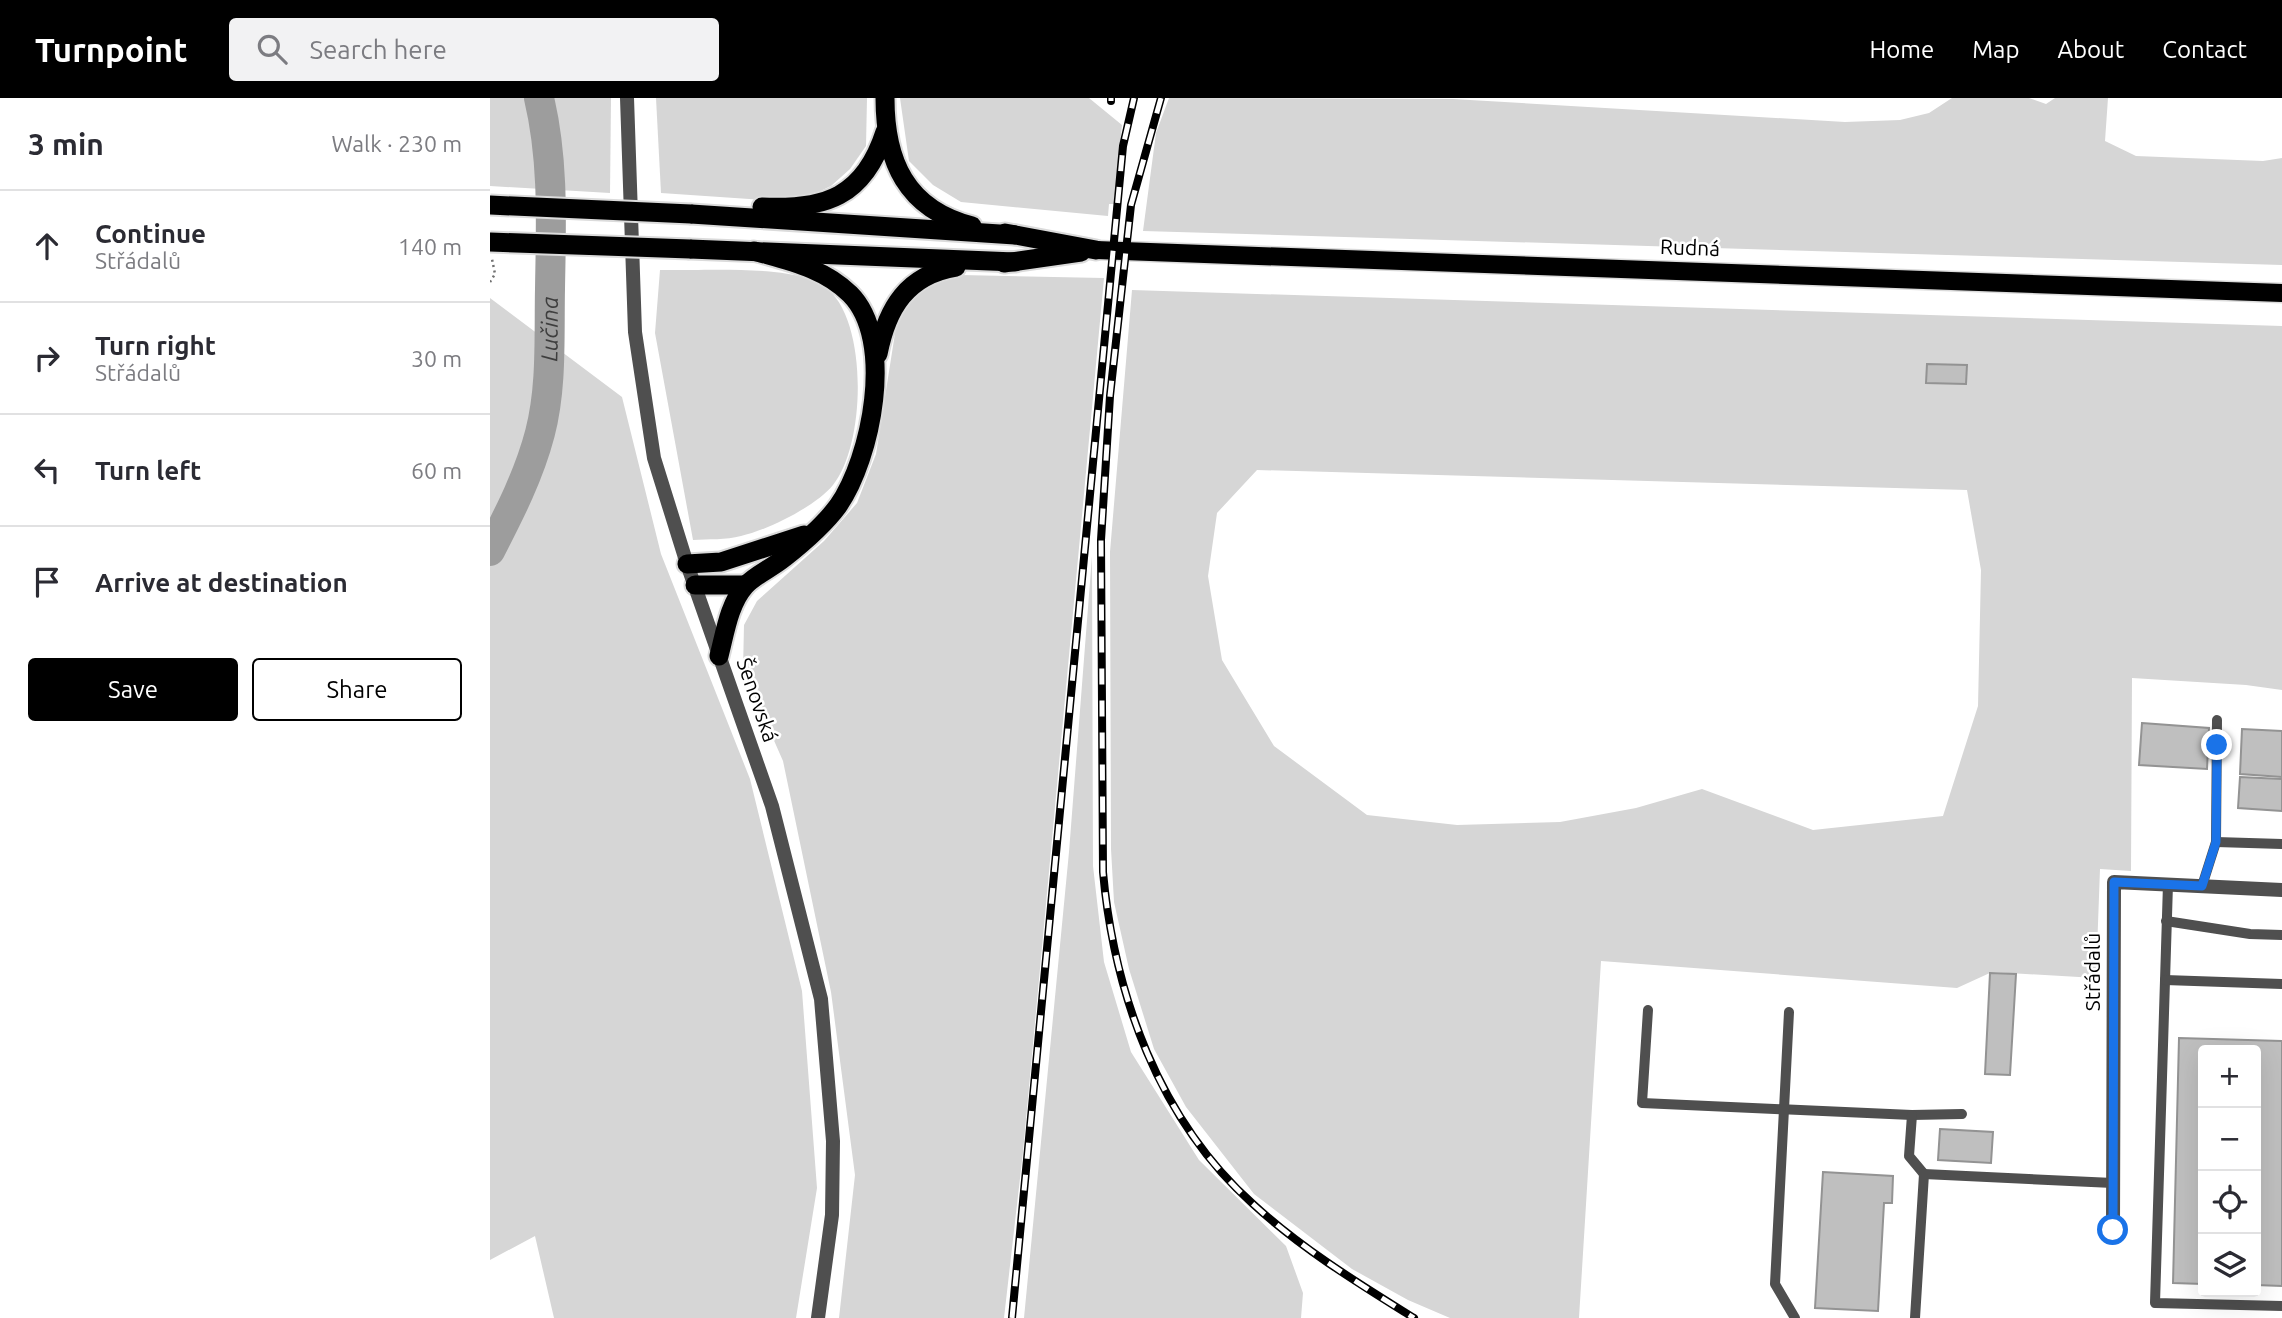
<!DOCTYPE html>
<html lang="en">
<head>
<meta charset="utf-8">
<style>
  :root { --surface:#fff; --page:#f2f2f3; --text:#2b2b33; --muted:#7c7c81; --line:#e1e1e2; --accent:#000 }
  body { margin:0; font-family:Ubuntu,sans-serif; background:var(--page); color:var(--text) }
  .controls { position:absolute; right:21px; bottom:21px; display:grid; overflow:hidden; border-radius:7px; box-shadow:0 7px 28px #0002 }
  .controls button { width:63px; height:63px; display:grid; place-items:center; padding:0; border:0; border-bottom:2px solid var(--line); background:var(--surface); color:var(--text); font:35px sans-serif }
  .stop { position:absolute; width:21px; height:21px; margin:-16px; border:5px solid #1a73e8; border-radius:50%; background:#fff }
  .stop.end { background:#1a73e8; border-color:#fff; box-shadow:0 2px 7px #0008 }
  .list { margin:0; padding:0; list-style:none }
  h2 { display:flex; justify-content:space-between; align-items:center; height:91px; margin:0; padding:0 28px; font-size:30px }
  h2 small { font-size:23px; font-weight:400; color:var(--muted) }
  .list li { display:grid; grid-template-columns:46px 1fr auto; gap:21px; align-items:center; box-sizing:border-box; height:112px; padding:0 28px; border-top:2px solid var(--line) }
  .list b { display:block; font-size:26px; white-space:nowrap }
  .list p { margin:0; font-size:23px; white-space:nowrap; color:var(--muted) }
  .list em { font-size:23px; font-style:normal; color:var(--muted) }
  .actions { display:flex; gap:14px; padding:21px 28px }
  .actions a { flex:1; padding:16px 0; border:2px solid var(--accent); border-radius:7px; text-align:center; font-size:24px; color:var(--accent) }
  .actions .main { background:var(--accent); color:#fff }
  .icon { flex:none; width:38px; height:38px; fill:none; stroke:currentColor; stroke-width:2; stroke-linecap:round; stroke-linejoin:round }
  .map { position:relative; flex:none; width:1792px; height:1220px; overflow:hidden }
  header { display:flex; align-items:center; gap:42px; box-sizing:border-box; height:98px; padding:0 35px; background:var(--accent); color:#fff }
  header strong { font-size:33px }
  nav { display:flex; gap:38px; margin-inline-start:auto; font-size:24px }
  .search { width:490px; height:63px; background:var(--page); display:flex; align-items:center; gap:18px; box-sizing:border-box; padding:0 24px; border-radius:7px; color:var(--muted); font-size:26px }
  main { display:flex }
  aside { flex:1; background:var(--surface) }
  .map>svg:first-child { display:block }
  .green { fill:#d6d6d6; fill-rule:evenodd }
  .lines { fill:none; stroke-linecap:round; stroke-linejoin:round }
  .river { stroke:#9d9d9d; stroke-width:30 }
  .building { fill:#bfbfbf; stroke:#939393; stroke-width:2 }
  .primary-casing { stroke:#dbdbdb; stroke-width:21 }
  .trunk-casing { stroke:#dbdbdb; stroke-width:23 }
  .path { stroke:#717171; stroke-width:2.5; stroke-dasharray:2 3.5; stroke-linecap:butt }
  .service { stroke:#4f4f4f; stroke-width:10 }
  .minor { stroke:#4f4f4f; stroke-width:14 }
  .tertiary { stroke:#4f4f4f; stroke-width:14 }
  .primary { stroke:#000; stroke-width:18 }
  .trunk { stroke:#000; stroke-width:19 }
  .rail-casing { stroke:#000; stroke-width:8 }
  .rail { stroke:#fff; stroke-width:5; stroke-dasharray:16; stroke-linecap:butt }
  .trunk-bridge-casing { stroke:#dbdbdb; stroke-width:23; stroke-linecap:butt }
  .trunk-bridge { stroke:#000; stroke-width:19 }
  .route { stroke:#1a73e8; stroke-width:9 }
  .labels { text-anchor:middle; stroke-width:5; stroke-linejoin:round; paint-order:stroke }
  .street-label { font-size:21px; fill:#000; stroke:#fff }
  .water-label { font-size:23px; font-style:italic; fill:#3e3e3e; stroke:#fff }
</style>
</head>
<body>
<header>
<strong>Turnpoint</strong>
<div class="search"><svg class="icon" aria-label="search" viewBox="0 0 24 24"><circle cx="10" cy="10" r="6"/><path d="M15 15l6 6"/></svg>Search here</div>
<nav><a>Home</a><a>Map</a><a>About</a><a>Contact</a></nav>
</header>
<main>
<aside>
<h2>3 min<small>Walk · 230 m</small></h2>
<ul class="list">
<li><svg class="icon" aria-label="ahead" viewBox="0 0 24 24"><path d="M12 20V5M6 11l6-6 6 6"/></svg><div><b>Continue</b><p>Střádalů</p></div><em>140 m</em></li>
<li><svg class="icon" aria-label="right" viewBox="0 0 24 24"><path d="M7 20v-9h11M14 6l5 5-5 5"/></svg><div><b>Turn right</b><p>Střádalů</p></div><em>30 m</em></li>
<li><svg class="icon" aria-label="left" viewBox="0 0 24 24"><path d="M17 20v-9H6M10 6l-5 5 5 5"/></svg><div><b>Turn left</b></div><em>60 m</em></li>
<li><svg class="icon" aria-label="arrive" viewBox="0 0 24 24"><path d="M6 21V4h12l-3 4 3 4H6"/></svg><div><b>Arrive at destination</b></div></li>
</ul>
<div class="actions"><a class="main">Save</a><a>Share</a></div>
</aside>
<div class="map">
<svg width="1792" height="1220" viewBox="0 0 1792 1220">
  <rect width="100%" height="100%" fill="#fff"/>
  <g class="green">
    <path d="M0 0H121L120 95 0 88Z"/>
    <path d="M166 0H377L376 48 360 71 341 88 322 97 303 104 171 95Z"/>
    <path d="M410 0H599L632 27 624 106H619L618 118 471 104 443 87 419 63Z"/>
    <path d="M679 0 963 1 1355 24 1410 22 1439 15 1462 0H1539L1556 6 1565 0H1618L1615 43 1646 58 1773 63 1792 60V167L653 133 666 35Z"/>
    <path d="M170 172C209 173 304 166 334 188 379 219 376 347 343 387 326 408 278 432 251 438 236 442 218 441 203 442L165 235Z"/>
    <path d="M471 177 614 180 533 1054 514 1220H349L365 1077 341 894 293 663 253 572 254 527 267 503 334 443 367 405 386 356 406 229 416 204 441 187Z"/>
    <path d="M642 192 1792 228V592L1756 587 1642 580 1641 773 1610 771 1606 880 1502 874 1467 890 1111 863 1089 1220H960L918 1202 862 1171 764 1096 696 1009 664 951 639 871 624 804 621 751 620 454ZM767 372 1477 392 1491 472 1488 608 1453 718 1323 732 1212 691 1146 710 1070 724 967 727 877 717 784 648 732 562 718 478 727 415Z"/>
    <path d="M0 200 132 299 171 456 260 681 312 893 327 1090 306 1220H64L45 1138 0 1162Z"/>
    <path d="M602 458 603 768 614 864 641 954 709 1062 796 1148 813 1195 811 1220H534L579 754Z"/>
  </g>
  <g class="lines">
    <path class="river" id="s1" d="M0 453C20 414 39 377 50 335 62 289 59 239 60 191 61 127 64 63 49 0"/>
  </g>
  <g class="building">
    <path d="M1437 266 1477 267 1476 286 1436 285Z"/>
    <path d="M1652 625 1719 630 1717 671 1649 667Z"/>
    <path d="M1752 631 1792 633V679L1750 676Z"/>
    <path d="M1750 679 1792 681V713L1748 710Z"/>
    <path d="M1500 875 1526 876 1520 977 1495 976Z"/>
    <path d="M1689 940 1792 943V1188L1766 1187V952H1713V1186L1683 1185Z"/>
    <path d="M1450 1031 1503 1034 1501 1065 1448 1062Z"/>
    <path d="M1333 1074 1403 1078 1402 1105H1394L1388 1213 1325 1210Z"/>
  </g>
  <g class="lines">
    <defs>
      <path id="primary" d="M606 152 1792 195"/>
      <g id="trunk">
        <path d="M395 0C395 63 416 111 482 128"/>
        <path d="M272 109C335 112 374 99 395 34"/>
        <path d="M201 116 525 137"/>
        <path d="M515 135 606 152"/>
        <path d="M200 151 525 164"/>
        <path d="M514 165 591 154"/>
        <path d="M388 256C397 210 417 177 466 169"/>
        <path d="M197 466 231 464 314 437"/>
        <path d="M205 487H255"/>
        <path d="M229 558C235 535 239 506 255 488 265 477 282 470 294 460 313 445 334 427 348 408 381 361 406 242 360 196 334 170 299 163 264 153"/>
      </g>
    </defs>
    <use href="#primary" class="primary-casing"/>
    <use href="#trunk" class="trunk-casing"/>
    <path class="path" d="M0 184 5 176 2 161"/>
    <g class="service">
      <path d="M1726 744 1792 746"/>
      <path d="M1678 786 1665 1205 1792 1208"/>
      <path d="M1712 788 1726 744 1727 622"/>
      <path d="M1676 823 1760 836 1792 837"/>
      <path d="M1675 882 1792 886"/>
      <path d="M1158 912 1152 1005 1422 1017 1472 1016"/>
      <path d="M1299 914 1285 1186 1305 1220"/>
      <path d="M1422 1017 1419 1058 1434 1076"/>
      <path d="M1425 1220 1434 1076 1623 1085"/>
    </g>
    <path class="minor" d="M1623 1132 1624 784 1792 792"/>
    <path class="tertiary" d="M137 0 145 234 164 360 197 466 282 708 331 901 343 1043 342 1117 328 1220"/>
    <use href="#primary" class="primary"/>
    <use href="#trunk" class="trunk"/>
    <defs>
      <g id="rail">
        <path d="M621 0V3"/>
        <path d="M671 0 641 107 620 298 611 442 613 774C624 896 669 1022 763 1106 812 1151 868 1185 924 1220"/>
        <path d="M522 1220 633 48 644 0"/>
      </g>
    </defs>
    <use href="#rail" class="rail-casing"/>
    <use href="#rail" class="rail"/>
    <defs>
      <g id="trunk-bridge">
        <path d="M0 107 201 116"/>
        <path d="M0 144 200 151"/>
      </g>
    </defs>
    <use href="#trunk-bridge" class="trunk-bridge-casing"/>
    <use href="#trunk-bridge" class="trunk-bridge"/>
  </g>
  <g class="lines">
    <path class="route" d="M1623 1132 1624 784 1712 788 1726 744 1727 647"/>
  </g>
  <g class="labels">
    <g class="street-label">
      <text transform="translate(1200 150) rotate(2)" y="7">Rudná</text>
      <text transform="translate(267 602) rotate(71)" y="7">Šenovská</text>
      <text transform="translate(1603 874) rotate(-90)" y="7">Střádalů</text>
    </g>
    <g class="water-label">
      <text dy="8" stroke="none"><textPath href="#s1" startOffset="233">Lučina</textPath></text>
    </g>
  </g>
</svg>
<div class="controls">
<button>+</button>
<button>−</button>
<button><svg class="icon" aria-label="locate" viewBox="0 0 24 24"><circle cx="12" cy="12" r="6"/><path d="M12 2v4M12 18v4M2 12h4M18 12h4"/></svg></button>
<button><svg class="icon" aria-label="layers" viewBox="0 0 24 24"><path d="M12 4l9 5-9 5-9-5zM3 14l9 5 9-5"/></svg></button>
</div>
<div class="stop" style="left:1623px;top:1132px"></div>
<div class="stop end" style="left:1727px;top:647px"></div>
</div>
</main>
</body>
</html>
